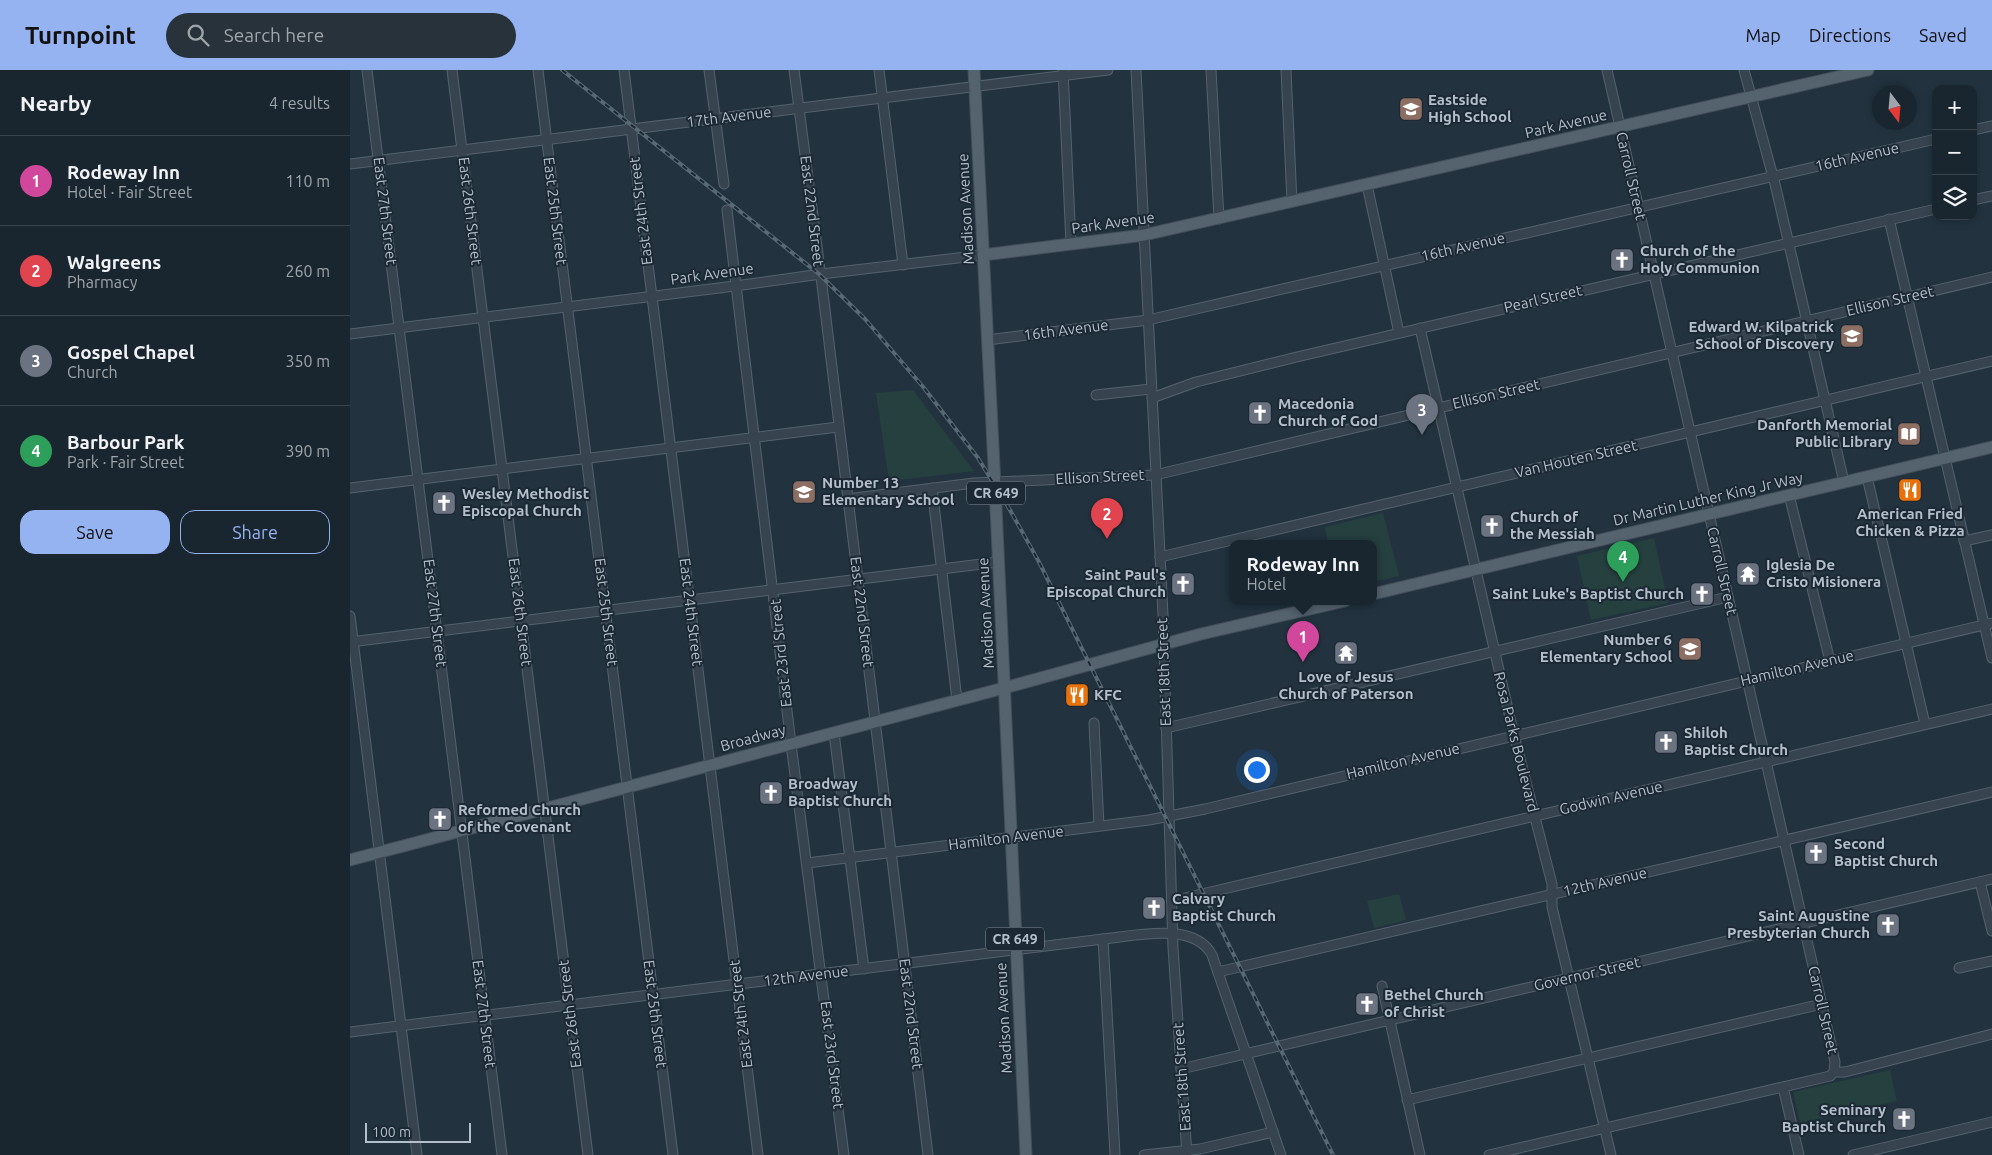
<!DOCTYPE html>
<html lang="en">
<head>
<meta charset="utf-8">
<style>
  :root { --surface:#1a262f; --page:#27323b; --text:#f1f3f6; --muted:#9fa5aa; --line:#38434b; --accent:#95b2f1 }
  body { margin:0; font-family:Ubuntu,sans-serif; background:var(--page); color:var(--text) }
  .controls { position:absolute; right:15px; top:15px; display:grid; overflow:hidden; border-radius:10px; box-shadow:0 2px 8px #0003 }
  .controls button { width:45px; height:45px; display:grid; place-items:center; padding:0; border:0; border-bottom:1px solid var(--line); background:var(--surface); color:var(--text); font:25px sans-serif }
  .compass { position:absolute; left:1522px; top:15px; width:45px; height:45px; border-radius:50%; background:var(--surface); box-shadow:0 2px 8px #0003; rotate:164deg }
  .scale { position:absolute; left:15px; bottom:12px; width:106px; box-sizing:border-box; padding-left:5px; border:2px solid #b3bfca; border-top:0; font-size:14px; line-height:18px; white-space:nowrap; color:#b3bfca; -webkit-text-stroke:4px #1c2934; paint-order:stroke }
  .you { position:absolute; left:906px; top:699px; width:18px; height:18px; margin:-12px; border:4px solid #fff; border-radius:50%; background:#1a73e8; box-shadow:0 0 0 8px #1a73e833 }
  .badge { display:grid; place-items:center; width:32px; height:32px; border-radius:50%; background:var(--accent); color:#fff; font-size:16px; font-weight:700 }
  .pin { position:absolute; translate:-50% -41px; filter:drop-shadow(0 1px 2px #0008) }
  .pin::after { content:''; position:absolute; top:26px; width:18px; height:15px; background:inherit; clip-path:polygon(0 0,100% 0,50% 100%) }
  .popup { position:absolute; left:879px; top:470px; width:148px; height:65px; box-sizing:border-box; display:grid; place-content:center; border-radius:10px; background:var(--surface); filter:drop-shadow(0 1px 4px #0005); font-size:16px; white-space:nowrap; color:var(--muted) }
  .popup b { font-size:19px; color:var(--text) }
  .popup::after { content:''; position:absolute; left:50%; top:100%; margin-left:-10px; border:10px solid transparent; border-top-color:var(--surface) }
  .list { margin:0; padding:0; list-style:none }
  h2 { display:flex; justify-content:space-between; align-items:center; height:65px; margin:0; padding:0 20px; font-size:21px }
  h2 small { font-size:16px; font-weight:400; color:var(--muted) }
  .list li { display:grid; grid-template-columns:32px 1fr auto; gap:15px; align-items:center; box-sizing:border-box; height:90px; padding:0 20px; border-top:1px solid var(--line) }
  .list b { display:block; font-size:19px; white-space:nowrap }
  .list p { margin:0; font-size:16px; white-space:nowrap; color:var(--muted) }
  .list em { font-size:16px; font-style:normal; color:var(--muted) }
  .actions { display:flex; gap:10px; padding:15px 20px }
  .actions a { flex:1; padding:11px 0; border:1px solid var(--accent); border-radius:15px; text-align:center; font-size:18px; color:var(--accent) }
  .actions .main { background:var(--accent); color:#111 }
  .icon { flex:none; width:28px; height:28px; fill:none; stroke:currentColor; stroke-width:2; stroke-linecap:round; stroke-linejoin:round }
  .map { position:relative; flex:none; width:1642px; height:1085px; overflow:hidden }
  header { display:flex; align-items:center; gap:30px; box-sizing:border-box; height:70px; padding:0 25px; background:var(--accent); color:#111 }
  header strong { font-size:24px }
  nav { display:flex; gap:28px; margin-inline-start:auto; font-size:18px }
  .search { width:350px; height:45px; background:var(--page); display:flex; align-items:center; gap:12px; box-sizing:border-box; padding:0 18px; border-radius:28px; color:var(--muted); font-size:19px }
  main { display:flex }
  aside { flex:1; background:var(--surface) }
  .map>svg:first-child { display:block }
  .green { fill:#25403f }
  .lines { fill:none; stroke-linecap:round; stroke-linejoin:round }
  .minor-casing { stroke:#55626d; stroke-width:11 }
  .major-casing { stroke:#43505b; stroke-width:13 }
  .minor { stroke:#37444f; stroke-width:9 }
  .major { stroke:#55636f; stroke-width:11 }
  .rail-casing { stroke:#586976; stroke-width:4 }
  .rail { stroke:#1c2934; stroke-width:2; stroke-dasharray:5.5; stroke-linecap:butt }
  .labels { text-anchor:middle; stroke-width:4; stroke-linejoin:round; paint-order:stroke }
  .shield { fill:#1c2934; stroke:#86929d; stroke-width:1 }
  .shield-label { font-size:14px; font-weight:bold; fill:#b3bfca }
  .poi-label { font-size:15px; font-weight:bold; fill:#b3bfca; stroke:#1c2934; text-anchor:start }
  .street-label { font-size:15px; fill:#b3bfca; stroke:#1c2934 }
</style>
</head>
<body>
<header>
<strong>Turnpoint</strong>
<div class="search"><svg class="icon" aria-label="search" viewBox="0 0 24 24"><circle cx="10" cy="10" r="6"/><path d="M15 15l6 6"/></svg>Search here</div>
<nav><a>Map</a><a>Directions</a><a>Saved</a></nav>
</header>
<main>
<aside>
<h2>Nearby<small>4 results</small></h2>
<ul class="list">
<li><span class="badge" style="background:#d1479c">1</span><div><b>Rodeway Inn</b><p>Hotel · Fair Street</p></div><em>110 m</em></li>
<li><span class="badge" style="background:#e0444e">2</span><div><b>Walgreens</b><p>Pharmacy</p></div><em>260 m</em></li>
<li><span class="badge" style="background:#6b7280">3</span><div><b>Gospel Chapel</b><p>Church</p></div><em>350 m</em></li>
<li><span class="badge" style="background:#2e9e5b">4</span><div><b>Barbour Park</b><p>Park · Fair Street</p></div><em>390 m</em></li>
</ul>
<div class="actions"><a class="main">Save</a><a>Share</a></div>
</aside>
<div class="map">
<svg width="1642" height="1085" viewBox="0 0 1642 1085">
  <rect width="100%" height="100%" fill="#22333f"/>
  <g class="green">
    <path d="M563 320 624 401 539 411 526 323Z"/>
    <path d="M1033 443 1049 506 1023 512V473H978L975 457Z"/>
    <path d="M1304 468 1318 533 1241 550 1227 486Z"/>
    <path d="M1049 824 1056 850 1024 858 1017 831Z"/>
    <path d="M1540 1000 1547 1031 1450 1053 1443 1022Z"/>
  </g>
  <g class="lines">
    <defs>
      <g id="minor">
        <path d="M17 0 152 1085"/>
        <path d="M102 0 238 1085"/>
        <path d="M188 0 323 1085"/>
        <path d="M274 0 408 1085"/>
        <path d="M359 0 374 114"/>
        <path d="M444 0 471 207 578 1085"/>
        <path d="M529 0 553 195"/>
        <path d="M713 0 721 174"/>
        <path d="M786 0 813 545 823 878 837 1085"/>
        <path d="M861 0 869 149"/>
        <path d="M936 0 942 132"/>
        <path d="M1257 0 1485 992 1484 1002"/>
        <path d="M1394 0 1425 114 1494 412"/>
        <path d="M1623 60 1642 56"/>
        <path d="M0 94 758 0"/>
        <path d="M1017 115 1049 263"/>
        <path d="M1623 130 1642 126"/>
        <path d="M377 140 441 674 494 1085"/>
        <path d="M1539 149 1642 588"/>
        <path d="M1070 258 1164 665 1202 814V837L1261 1085"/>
        <path d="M0 264 385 216 471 204 633 185"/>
        <path d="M637 270 798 250 1586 69"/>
        <path d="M746 325 801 319"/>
        <path d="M802 328 846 312 951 286 1586 139"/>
        <path d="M1517 407 1575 654"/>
        <path d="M0 418 488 357"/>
        <path d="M582 418 607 630"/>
        <path d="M1439 425 1480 591"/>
        <path d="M497 429 624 413 805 405 1642 207"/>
        <path d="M1614 471 1642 465"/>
        <path d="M810 487 1642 291"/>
        <path d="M0 546 67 1085"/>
        <path d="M0 572 648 492"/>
        <path d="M744 653 749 756"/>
        <path d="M816 658 1378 527"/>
        <path d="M484 663 514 899"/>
        <path d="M457 793 799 750 855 739 1642 553"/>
        <path d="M1630 812 1642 861"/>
        <path d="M822 831 1642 639"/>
        <path d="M753 869 765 1085"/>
        <path d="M1609 898 1642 891"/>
        <path d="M868 902 1642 722"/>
        <path d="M1032 916 1070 1085"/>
        <path d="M0 962 753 869C784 866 844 851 862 885L931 1085"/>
        <path d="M831 999 1642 809"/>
        <path d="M1433 1017 1449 1085"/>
        <path d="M1057 1030 1472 934"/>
        <path d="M794 1085 850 1079 923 1062"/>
        <path d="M1139 1085 1480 1006 1484 1002H1495L1642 964"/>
        <path d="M1503 1085 1642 1052"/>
      </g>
      <g id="major">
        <path d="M624 0 645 416 676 1085"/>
        <path d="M633 185 794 165 1518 0"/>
        <path d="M1023 524 1642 377"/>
        <path d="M0 790 654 618 851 564 995 531"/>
      </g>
    </defs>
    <use href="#minor" class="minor-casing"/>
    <use href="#major" class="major-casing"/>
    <use href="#minor" class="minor"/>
    <use href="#major" class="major"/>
    <defs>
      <path id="rail" d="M212 0 469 204 515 249 574 318 628 388 660 440 689 492 983 1085"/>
    </defs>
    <use href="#rail" class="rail-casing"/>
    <use href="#rail" class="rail"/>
  </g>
  <defs>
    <symbol id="school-square" viewBox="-11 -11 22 22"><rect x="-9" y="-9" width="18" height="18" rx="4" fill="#8d6e63" stroke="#1c2934"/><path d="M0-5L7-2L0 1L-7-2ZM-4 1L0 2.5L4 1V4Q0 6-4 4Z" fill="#fff"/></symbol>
    <symbol id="church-square" viewBox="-11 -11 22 22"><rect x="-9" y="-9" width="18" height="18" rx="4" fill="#6b7280" stroke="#1c2934"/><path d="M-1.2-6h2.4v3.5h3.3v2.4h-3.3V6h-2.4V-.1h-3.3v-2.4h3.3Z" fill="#fff"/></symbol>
    <symbol id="library-square" viewBox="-11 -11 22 22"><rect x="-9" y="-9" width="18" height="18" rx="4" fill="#8d6e63" stroke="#1c2934"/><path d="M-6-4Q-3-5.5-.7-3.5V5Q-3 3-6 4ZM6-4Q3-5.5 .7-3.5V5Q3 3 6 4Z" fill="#fff"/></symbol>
    <symbol id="restaurant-square" viewBox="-11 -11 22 22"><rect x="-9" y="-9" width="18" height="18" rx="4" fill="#e8710a" stroke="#1c2934"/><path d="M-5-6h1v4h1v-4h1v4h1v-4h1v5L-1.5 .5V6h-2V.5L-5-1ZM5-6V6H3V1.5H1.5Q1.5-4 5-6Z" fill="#fff"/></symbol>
    <symbol id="temple-square" viewBox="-11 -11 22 22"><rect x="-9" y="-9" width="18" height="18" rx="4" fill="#6b7280" stroke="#1c2934"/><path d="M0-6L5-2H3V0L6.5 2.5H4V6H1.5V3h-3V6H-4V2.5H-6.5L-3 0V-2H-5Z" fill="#fff"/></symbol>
  </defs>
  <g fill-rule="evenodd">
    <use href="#school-square" x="1047" y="25" width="28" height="28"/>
    <use href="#church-square" x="1258" y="176" width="28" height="28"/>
    <use href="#school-square" x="1488" y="252" width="28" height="28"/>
    <use href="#church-square" x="896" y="329" width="28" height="28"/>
    <use href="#library-square" x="1545" y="350" width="28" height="28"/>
    <use href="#restaurant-square" x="1546" y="406" width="28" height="28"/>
    <use href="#school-square" x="440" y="408" width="28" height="28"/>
    <use href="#church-square" x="80" y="419" width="28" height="28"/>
    <use href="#church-square" x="1128" y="442" width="28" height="28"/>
    <use href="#temple-square" x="1384" y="490" width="28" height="28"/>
    <use href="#church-square" x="819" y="500" width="28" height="28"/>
    <use href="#church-square" x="1338" y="510" width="28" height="28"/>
    <use href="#school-square" x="1326" y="565" width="28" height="28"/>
    <use href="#temple-square" x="982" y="569" width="28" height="28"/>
    <use href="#restaurant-square" x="713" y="611" width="28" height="28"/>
    <use href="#church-square" x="1302" y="658" width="28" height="28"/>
    <use href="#church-square" x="407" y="709" width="28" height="28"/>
    <use href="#church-square" x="76" y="735" width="28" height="28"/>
    <use href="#church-square" x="1452" y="769" width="28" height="28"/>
    <use href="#church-square" x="790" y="824" width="28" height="28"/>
    <use href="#church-square" x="1524" y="841" width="28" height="28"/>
    <use href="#church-square" x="1003" y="920" width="28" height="28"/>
    <use href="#church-square" x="1540" y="1035" width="28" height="28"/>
  </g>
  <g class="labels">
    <g class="shield">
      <rect x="617" y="411.5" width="58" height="23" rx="4"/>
      <rect x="636" y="857.5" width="58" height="23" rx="4"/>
    </g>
    <g class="shield-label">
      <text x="646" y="428">CR 649</text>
      <text x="665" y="874">CR 649</text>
    </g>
    <g class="poi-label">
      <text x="1078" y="35">Eastside<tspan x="1078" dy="17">High School</tspan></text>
      <text x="1290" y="186">Church of the<tspan x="1290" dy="17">Holy Communion</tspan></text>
      <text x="1484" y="262" text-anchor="end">Edward W. Kilpatrick<tspan x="1484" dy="17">School of Discovery</tspan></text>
      <text x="928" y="339">Macedonia<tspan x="928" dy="17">Church of God</tspan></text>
      <text x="1542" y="360" text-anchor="end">Danforth Memorial<tspan x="1542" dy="17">Public Library</tspan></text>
      <text x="472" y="418">Number 13<tspan x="472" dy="17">Elementary School</tspan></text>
      <text x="112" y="429">Wesley Methodist<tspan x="112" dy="17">Episcopal Church</tspan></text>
      <text x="1560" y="449" text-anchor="middle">American Fried<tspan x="1560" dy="17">Chicken &amp; Pizza</tspan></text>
      <text x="1160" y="452">Church of<tspan x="1160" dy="17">the Messiah</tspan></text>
      <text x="1416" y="500">Iglesia De<tspan x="1416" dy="17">Cristo Misionera</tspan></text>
      <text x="816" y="510" text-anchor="end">Saint Paul's<tspan x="816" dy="17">Episcopal Church</tspan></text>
      <text x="1334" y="529" text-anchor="end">Saint Luke's Baptist Church</text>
      <text x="1322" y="575" text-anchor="end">Number 6<tspan x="1322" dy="17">Elementary School</tspan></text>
      <text x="996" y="612" text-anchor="middle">Love of Jesus<tspan x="996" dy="17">Church of Paterson</tspan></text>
      <text x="744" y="630">KFC</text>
      <text x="1334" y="668">Shiloh<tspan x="1334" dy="17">Baptist Church</tspan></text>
      <text x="438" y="719">Broadway<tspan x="438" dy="17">Baptist Church</tspan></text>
      <text x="108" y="745">Reformed Church<tspan x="108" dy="17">of the Covenant</tspan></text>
      <text x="1484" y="779">Second<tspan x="1484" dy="17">Baptist Church</tspan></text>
      <text x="822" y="834">Calvary<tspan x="822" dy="17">Baptist Church</tspan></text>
      <text x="1520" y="851" text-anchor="end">Saint Augustine<tspan x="1520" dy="17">Presbyterian Church</tspan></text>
      <text x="1034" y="930">Bethel Church<tspan x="1034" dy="17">of Christ</tspan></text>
      <text x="1536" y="1045" text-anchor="end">Seminary<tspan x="1536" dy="17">Baptist Church</tspan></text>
    </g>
    <g class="street-label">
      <text transform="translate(379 47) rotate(-7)" y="5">17th Avenue</text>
      <text transform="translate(1216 54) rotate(-13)" y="5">Park Avenue</text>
      <text transform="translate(1507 87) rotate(-13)" y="5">16th Avenue</text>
      <text transform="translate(1281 106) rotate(77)" y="5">Carroll Street</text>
      <text transform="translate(616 139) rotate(-93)" y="5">Madison Avenue</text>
      <text transform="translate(35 141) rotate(83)" y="5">East 27th Street</text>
      <text transform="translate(120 141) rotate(83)" y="5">East 26th Street</text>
      <text transform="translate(205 141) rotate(83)" y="5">East 25th Street</text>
      <text transform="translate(291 141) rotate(-97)" y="5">East 24th Street</text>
      <text transform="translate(462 141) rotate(83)" y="5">East 22nd Street</text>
      <text transform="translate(763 153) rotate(-8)" y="5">Park Avenue</text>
      <text transform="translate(1113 177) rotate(-13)" y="5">16th Avenue</text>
      <text transform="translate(362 204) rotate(-8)" y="5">Park Avenue</text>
      <text transform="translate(1193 229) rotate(-13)" y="5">Pearl Street</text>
      <text transform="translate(1540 231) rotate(-13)" y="5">Ellison Street</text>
      <text transform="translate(716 260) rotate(-7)" y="5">16th Avenue</text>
      <text transform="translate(1146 324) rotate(-13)" y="5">Ellison Street</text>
      <text transform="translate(1226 389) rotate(-13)" y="5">Van Houten Street</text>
      <text transform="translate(750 407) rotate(-3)" y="5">Ellison Street</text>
      <text transform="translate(1358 429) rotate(-13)" y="5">Dr Martin Luther King Jr Way</text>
      <text transform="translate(1372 501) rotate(77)" y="5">Carroll Street</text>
      <text transform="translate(170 542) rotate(83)" y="5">East 26th Street</text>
      <text transform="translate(256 542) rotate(83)" y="5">East 25th Street</text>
      <text transform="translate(341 542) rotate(83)" y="5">East 24th Street</text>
      <text transform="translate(512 542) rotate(83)" y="5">East 22nd Street</text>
      <text transform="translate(85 543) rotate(83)" y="5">East 27th Street</text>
      <text transform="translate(636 543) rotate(-93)" y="5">Madison Avenue</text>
      <text transform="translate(431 583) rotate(-96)" y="5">East 23rd Street</text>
      <text transform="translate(1447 598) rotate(-13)" y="5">Hamilton Avenue</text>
      <text transform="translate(814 602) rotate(-92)" y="5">East 18th Street</text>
      <text transform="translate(403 668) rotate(-15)" y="5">Broadway</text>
      <text transform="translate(1166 672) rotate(76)" y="5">Rosa Parks Boulevard</text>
      <text transform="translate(1053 691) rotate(-13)" y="5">Hamilton Avenue</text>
      <text transform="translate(1261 728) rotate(-13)" y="5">Godwin Avenue</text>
      <text transform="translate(656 768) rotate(-7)" y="5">Hamilton Avenue</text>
      <text transform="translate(1255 812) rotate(-13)" y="5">12th Avenue</text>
      <text transform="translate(1237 904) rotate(-13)" y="5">Governor Street</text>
      <text transform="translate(456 906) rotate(-7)" y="5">12th Avenue</text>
      <text transform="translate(1473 940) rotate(77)" y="5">Carroll Street</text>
      <text transform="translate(134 944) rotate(83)" y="5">East 27th Street</text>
      <text transform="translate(220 944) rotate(-97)" y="5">East 26th Street</text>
      <text transform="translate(305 944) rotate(83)" y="5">East 25th Street</text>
      <text transform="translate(391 944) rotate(-97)" y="5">East 24th Street</text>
      <text transform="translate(561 944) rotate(83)" y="5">East 22nd Street</text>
      <text transform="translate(654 948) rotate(-93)" y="5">Madison Avenue</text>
      <text transform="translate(482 985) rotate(83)" y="5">East 23rd Street</text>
      <text transform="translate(832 1007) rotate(-94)" y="5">East 18th Street</text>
    </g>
  </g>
</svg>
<div class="controls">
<button>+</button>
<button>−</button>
<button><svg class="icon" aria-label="layers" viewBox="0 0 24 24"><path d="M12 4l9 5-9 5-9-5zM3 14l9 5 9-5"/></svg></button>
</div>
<svg class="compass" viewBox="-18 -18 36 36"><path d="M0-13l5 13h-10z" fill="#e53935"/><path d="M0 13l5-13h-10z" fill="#9fa5aa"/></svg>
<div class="scale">100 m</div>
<div class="you"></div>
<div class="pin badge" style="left:953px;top:592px;background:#d1479c">1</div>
<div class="popup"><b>Rodeway Inn</b>Hotel</div>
<div class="pin badge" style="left:757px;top:469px;background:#e0444e">2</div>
<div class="pin badge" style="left:1072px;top:365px;background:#6b7280">3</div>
<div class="pin badge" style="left:1273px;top:512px;background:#2e9e5b">4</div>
</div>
</main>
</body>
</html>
